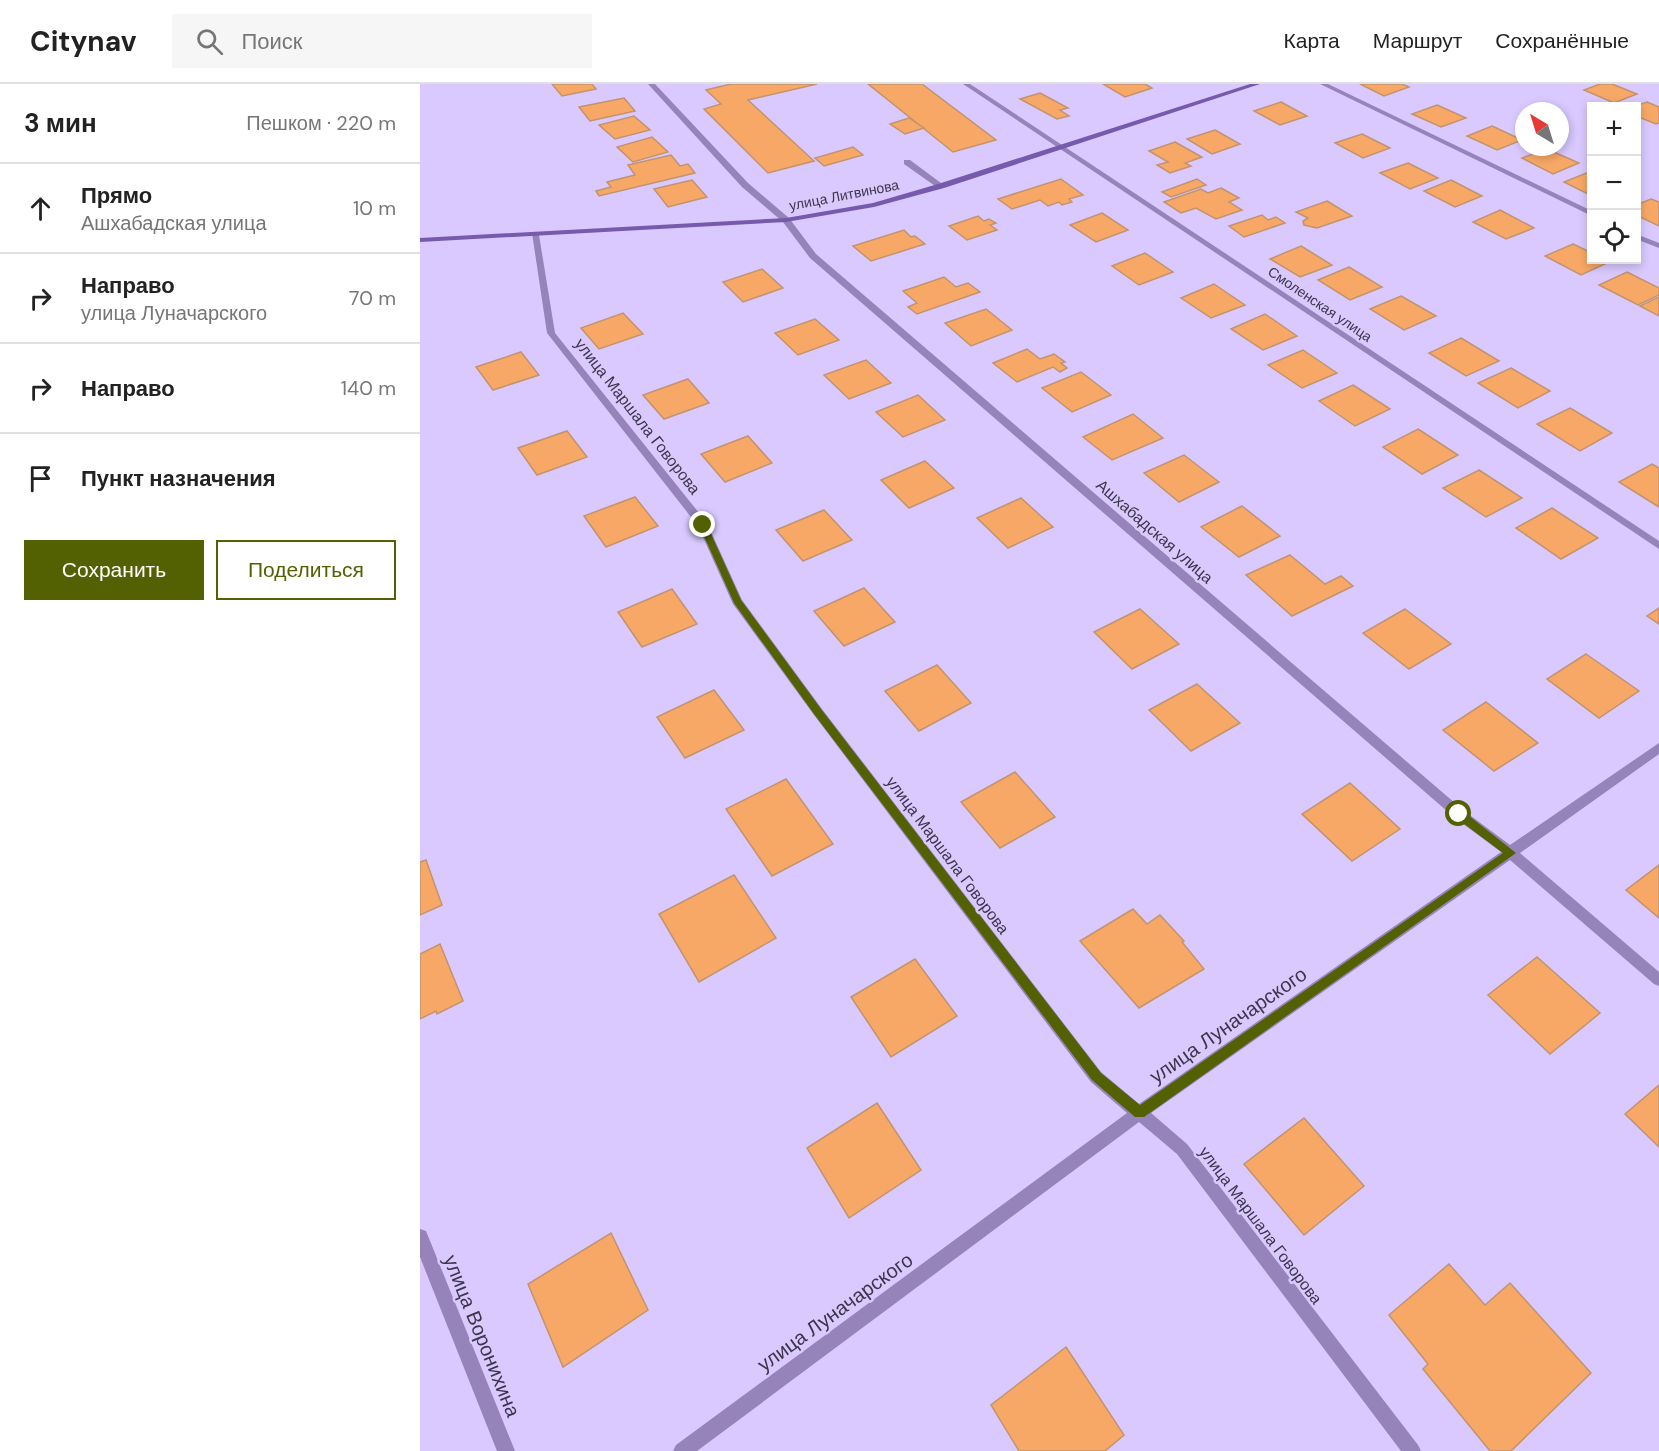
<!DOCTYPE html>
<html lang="ru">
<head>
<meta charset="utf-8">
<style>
  :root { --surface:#fff; --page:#f6f6f6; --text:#222; --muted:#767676; --line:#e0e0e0; --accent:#536102 }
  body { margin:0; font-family:"DM Sans",sans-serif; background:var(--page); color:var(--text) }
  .controls { position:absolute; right:18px; top:18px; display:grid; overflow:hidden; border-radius:0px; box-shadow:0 3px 9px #0003 }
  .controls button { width:54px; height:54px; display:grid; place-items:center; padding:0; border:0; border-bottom:2px solid var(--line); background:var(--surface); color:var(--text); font:30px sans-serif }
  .compass { position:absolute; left:1095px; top:18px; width:54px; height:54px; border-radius:50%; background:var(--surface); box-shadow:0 3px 9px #0003; rotate:322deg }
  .stop { position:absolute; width:18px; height:18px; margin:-14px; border:4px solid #536102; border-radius:50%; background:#fff }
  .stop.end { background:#536102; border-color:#fff; box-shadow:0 2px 6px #0008 }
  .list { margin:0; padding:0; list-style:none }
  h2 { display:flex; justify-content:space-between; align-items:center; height:78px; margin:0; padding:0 24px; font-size:26px }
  h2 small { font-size:20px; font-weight:400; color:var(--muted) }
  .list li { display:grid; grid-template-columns:39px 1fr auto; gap:18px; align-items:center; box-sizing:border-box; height:90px; padding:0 24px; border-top:2px solid var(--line) }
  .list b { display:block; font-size:22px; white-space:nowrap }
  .list p { margin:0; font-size:20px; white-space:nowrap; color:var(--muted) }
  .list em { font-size:20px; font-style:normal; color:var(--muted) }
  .actions { display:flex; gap:12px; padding:18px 24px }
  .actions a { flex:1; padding:14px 0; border:2px solid var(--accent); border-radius:0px; text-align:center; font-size:21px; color:var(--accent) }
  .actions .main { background:var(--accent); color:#fff }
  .icon { flex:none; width:33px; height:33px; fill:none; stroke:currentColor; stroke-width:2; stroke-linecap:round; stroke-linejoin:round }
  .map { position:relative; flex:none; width:1239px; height:1367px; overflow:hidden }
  header { display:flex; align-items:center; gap:36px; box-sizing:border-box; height:84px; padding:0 30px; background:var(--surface); border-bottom:2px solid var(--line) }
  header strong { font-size:28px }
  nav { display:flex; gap:33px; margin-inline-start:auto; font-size:21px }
  .search { width:420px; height:54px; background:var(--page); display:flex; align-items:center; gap:15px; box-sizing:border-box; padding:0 21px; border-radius:0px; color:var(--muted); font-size:22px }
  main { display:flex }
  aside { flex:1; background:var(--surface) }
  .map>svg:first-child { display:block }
  .building { fill:#f8a866; stroke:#c2936e; stroke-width:1.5 }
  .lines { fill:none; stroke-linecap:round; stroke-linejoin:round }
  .lane { fill:#9583ba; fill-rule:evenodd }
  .street { fill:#9583ba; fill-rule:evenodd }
  .secondary { fill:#775aab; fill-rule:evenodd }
  .route { fill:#536102 }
  .labels { text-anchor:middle; stroke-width:5; stroke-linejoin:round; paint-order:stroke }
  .far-street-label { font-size:14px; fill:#3c354a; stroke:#d9c9ff }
  .street-label { font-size:16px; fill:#3c354a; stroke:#d9c9ff }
  .near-street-label { font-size:20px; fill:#3c354a; stroke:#d9c9ff }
</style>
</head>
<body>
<header>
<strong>Citynav</strong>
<div class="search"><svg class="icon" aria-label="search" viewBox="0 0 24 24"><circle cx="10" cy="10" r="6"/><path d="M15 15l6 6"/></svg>Поиск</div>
<nav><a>Карта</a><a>Маршрут</a><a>Сохранённые</a></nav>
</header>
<main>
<aside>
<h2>3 мин<small>Пешком · 220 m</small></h2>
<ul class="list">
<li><svg class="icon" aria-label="ahead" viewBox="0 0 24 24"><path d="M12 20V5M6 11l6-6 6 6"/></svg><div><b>Прямо</b><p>Ашхабадская улица</p></div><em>10 m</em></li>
<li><svg class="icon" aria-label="right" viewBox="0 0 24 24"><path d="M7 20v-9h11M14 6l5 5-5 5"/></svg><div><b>Направо</b><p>улица Луначарского</p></div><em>70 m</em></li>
<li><svg class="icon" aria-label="right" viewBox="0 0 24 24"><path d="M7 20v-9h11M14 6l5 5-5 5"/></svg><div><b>Направо</b></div><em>140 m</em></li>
<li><svg class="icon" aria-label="arrive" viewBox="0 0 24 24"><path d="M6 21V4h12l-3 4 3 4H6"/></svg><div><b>Пункт назначения</b></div></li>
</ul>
<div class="actions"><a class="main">Сохранить</a><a>Поделиться</a></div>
</aside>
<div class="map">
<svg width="1239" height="1367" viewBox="0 0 1239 1367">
  <rect width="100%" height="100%" fill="#d9c9ff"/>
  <g class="building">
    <path d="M132 0H172L176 5 142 12Z"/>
    <path d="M311 0H397L328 16 394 77 348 89 284 25 301 20 286 6Z"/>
    <path d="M448 0H502L576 56 533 68Z"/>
    <path d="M683 0H725L732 4 705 13Z"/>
    <path d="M940 0H982L989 3 964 12Z"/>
    <path d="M1180 0H1192L1217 10 1194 19 1164 6Z"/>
    <path d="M620 9 648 24 640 26 649 32 637 35 600 15Z"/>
    <path d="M204 14 215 27 170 37 159 23Z"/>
    <path d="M861 18 887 32 860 41 834 27Z"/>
    <path d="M1227 18 1239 23V39L1236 40 1216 32 1215 22Z"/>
    <path d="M1017 21 1046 34 1021 43 992 30Z"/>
    <path d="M214 32 230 46 195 55 179 41Z"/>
    <path d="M489 34 504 44 485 50 470 40Z"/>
    <path d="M1072 42 1102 56 1077 66 1047 52Z"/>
    <path d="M795 46 820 60 792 70 767 55Z"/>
    <path d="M942 50 970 64 943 74 915 59Z"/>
    <path d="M232 53 248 68 213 78 197 63Z"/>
    <path d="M755 58 782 73 765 79 771 82 750 89 737 81 748 78 729 67Z"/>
    <path d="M433 63 443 71 404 82 395 74Z"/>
    <path d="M1127 65 1159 79 1133 90 1102 74Z"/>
    <path d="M251 71 260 82 268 80 275 89 179 112 176 107 191 103 187 98 215 91 208 81Z"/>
    <path d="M988 79 1018 94 990 105 960 89Z"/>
    <path d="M1169 88 1172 89V112L1144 98Z"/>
    <path d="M641 95 663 111 649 115 652 118 642 121 639 118 628 122 620 116 592 125 578 115Z"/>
    <path d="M777 95 786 101 751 113 742 108Z"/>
    <path d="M272 96 287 113 248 123 234 105Z"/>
    <path d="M1031 96 1062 112 1035 123 1004 107Z"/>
    <path d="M801 104 819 114 809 118 822 126 796 135 776 124 761 129 744 118 781 105 788 109Z"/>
    <path d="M1231 115 1239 118V142L1216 131V121Z"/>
    <path d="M907 117 932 132 897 144 884 141 883 137 888 134 876 128Z"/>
    <path d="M1080 126 1114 144 1086 155 1053 138Z"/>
    <path d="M682 129 708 146 676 158 650 141Z"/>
    <path d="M842 131 848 136 856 133 865 139 824 153 809 142Z"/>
    <path d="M558 132 564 137 569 135 576 139 570 141 577 146 547 156 529 142Z"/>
    <path d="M484 146 491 153 495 152 505 160 451 177 433 162Z"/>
    <path d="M1153 160 1172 169V176H1184L1189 178 1161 191 1125 172Z"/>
    <path d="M881 162 912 181 880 193 850 175Z"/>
    <path d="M725 169 753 188 719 201 692 182Z"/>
    <path d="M929 183 962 203 930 216 898 196Z"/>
    <path d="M342 185 363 204 323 218 303 198Z"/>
    <path d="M1207 188 1239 204V211L1218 221 1179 201Z"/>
    <path d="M524 193 536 203 548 199 560 208 497 230 488 223 497 219 483 207Z"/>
    <path d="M794 200 825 221 791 234 761 214Z"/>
    <path d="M981 212 1016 232 984 246 950 225Z"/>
    <path d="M1239 213V232L1220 222Z"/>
    <path d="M566 225 592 246 551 262 525 239Z"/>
    <path d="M203 229 223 250 179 265 161 244Z"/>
    <path d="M845 230 877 252 843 266 811 245Z"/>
    <path d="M395 235 419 256 378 271 355 249Z"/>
    <path d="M1041 254 1079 277 1046 292 1009 269Z"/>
    <path d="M607 265 620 275 634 270 645 278 641 279 647 284 640 288 633 283 597 298 573 279Z"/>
    <path d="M883 266 917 289 882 304 848 281Z"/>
    <path d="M101 268 119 291 73 306 56 283Z"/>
    <path d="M446 276 471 299 429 315 404 291Z"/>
    <path d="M1091 284 1130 307 1098 324 1058 299Z"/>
    <path d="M661 288 691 311 652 328 622 304Z"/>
    <path d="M268 295 289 319 244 335 223 311Z"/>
    <path d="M933 301 970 325 935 342 899 317Z"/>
    <path d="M498 311 525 336 483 353 456 328Z"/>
    <path d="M1150 324 1192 349 1160 367 1117 340Z"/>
    <path d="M713 330 743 354 692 376 663 353Z"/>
    <path d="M998 345 1038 371 1002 390 963 363Z"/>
    <path d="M147 347 167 373 117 391 98 364Z"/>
    <path d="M328 352 352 379 305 398 281 370Z"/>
    <path d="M764 371 799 398 759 418 724 389Z"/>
    <path d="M505 377 534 404 489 424 461 396Z"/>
    <path d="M1232 380 1239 384V423L1199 398Z"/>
    <path d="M1059 386 1102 414 1066 433 1023 404Z"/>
    <path d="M215 413 238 442 186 463 164 432Z"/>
    <path d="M601 414 633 443 588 464 557 434Z"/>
    <path d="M822 422 860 452 819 473 781 443Z"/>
    <path d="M1132 424 1178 454 1141 475 1096 444Z"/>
    <path d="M404 426 432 456 383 477 356 446Z"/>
    <path d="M870 471 905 500 921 492 933 502 872 532 826 491Z"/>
    <path d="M444 504 475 538 424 562 394 527Z"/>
    <path d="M252 505 277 540 222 563 198 528Z"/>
    <path d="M1239 524V540L1227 532Z"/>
    <path d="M720 525 759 560 712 585 674 548Z"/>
    <path d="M985 525 1031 560 989 585 943 549Z"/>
    <path d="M1166 570 1219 607 1179 634 1127 595Z"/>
    <path d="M517 581 551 619 499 647 465 607Z"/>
    <path d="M777 600 820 639 771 667 729 626Z"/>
    <path d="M294 606 324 646 265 674 237 633Z"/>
    <path d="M1066 618 1118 659 1074 687 1023 646Z"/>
    <path d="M595 688 635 733 580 764 541 718Z"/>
    <path d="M366 695 413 760 352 792 306 725Z"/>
    <path d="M930 699 980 745 932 777 882 730Z"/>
    <path d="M6 776 22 821 0 831V778Z"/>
    <path d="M1239 781V834L1206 806Z"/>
    <path d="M314 791 356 854 279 898 239 830Z"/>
    <path d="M713 825 727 840 740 831 764 857 762 858 784 885 719 924 660 857Z"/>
    <path d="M20 860 43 917 17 930 16 927 0 935V870Z"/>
    <path d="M1117 873 1180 929 1130 970 1068 911Z"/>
    <path d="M495 875 537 932 471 973 431 913Z"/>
    <path d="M1239 1001V1063L1205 1030Z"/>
    <path d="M457 1019 501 1086 429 1134 387 1064Z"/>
    <path d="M884 1034 944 1102 884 1151 824 1080Z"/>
    <path d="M191 1149 228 1226 143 1283 108 1200Z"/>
    <path d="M1029 1180 1065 1221 1090 1199 1171 1289 1091 1367H1070L1003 1285 1008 1280 969 1231Z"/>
    <path d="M646 1263 704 1351 685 1367H599L571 1321Z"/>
  </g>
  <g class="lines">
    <path class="lane" d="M484 76H490L525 102 518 104 484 80Z"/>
    <g class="street">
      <path d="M228 0H235L328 99 369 134 396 170 1043 726 1090 761 1239 659V670L1100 769 1239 888V902L1234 900 1090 776 731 1029 767 1060 998 1361 1001 1367H981L757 1070 719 1038 277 1367H253L256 1361 707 1029 671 998 394 631 313 520 278 442 127 249 112 149 119 151 135 249 287 439 322 516 402 625 681 988 719 1020 1081 768 1035 734 390 174 363 138 322 103Z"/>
      <path d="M543 0H550L1239 457V465Z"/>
      <path d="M900 0H908L1172 127V132Z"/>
      <path d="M1216 150 1239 159V164L1216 155Z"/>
      <path d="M0 1145 6 1147 95 1367H77L0 1173Z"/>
    </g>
    <path class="secondary" d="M830 0H840L524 104 454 123 366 138 0 158V154L366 134 453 119 518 100Z"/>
  </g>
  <path class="route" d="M280 439 287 441 321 516 401 625 681 989 720 1021 1083 769 1035 733V727H1043L1096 769 724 1033H715L672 996 394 630 314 519 279 441Z"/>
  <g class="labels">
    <g class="far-street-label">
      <text transform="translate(424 111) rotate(-11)" y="5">улица Литвинова</text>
      <text transform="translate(900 220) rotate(34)" y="5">Смоленская улица</text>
    </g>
    <g class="street-label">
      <text transform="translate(218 332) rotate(52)" y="6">улица Маршала Говорова</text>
      <text transform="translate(735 447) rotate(41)" y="6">Ашхабадская улица</text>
      <text transform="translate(528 771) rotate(53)" y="6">улица Маршала Говорова</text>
      <text transform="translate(841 1141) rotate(53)" y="6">улица Маршала Говорова</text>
    </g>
    <g class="near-street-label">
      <text transform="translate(808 941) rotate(-35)" y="7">улица Луначарского</text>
      <text transform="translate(415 1228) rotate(-36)" y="7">улица Луначарского</text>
      <text transform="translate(62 1252) rotate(68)" y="7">улица Воронихина</text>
    </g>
  </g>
</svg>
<div class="controls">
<button>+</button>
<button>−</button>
<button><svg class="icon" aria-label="locate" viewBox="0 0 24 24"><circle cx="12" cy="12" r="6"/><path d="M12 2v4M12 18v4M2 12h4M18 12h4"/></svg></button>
</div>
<svg class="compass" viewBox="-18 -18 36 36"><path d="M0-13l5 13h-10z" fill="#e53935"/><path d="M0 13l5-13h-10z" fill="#767676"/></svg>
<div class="stop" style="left:1039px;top:730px"></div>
<div class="stop end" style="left:283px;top:441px"></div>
</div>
</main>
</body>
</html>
